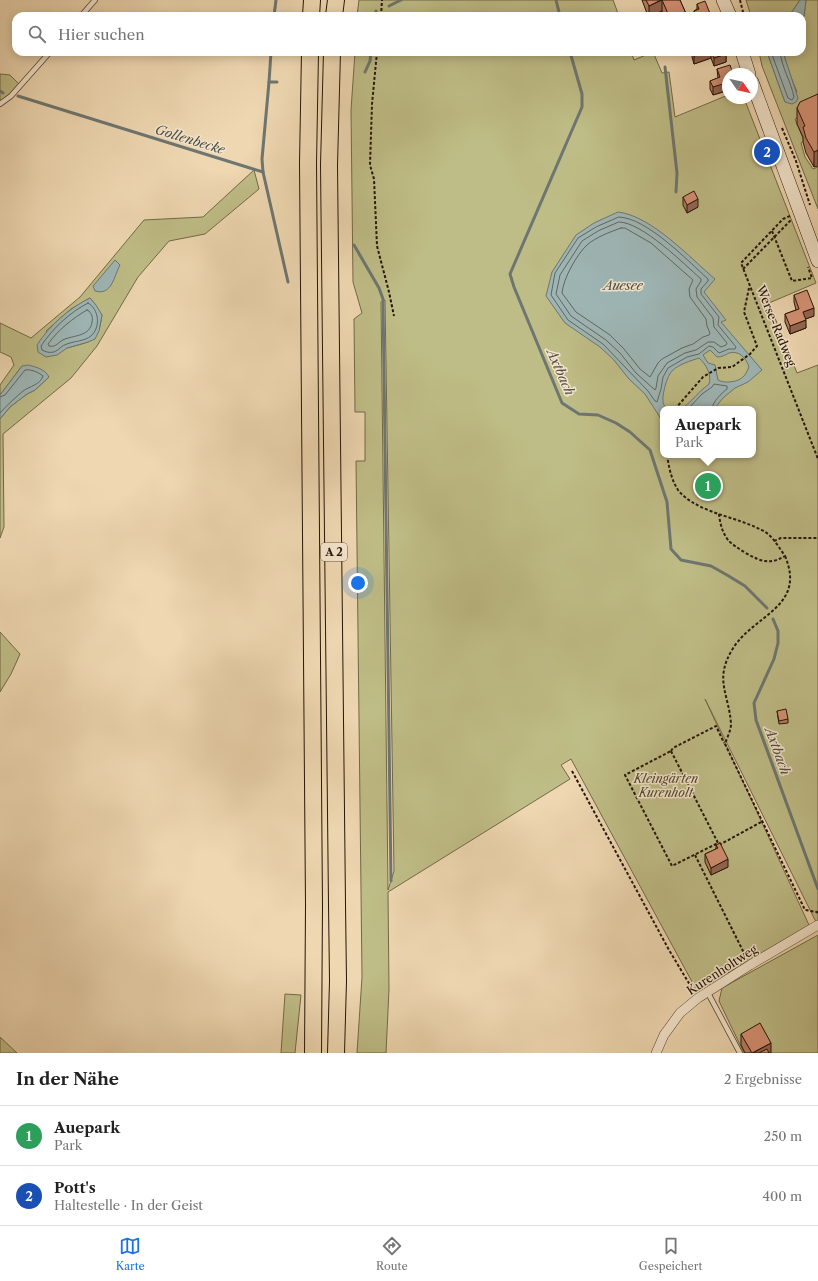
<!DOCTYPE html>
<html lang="de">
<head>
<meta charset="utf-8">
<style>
  :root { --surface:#fff; --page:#f6f6f6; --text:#222; --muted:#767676; --line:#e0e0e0; --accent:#1a73e8 }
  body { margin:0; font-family:"Libre Caslon Text",serif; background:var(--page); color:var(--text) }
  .compass { position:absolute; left:722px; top:68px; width:36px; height:36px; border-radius:50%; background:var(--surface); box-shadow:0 2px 10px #0003; rotate:124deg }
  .you { position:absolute; left:358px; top:583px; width:14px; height:14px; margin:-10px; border:3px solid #fff; border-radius:50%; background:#1a73e8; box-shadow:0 0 0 6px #1a73e833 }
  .badge { display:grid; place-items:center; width:26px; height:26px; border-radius:50%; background:var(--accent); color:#fff; font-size:13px; font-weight:700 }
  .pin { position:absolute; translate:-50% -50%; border:2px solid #fff; box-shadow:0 1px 4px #0006 }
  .popup { position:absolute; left:660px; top:406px; width:96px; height:52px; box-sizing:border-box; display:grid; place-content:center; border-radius:8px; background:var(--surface); filter:drop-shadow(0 1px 3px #0005); font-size:13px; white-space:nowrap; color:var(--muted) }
  .popup b { font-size:15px; color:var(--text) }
  .popup::after { content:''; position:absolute; left:50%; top:100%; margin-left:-8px; border:8px solid transparent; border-top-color:var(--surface) }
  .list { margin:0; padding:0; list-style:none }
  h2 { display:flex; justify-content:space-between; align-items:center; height:52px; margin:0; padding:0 16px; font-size:17px }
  h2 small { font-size:13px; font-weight:400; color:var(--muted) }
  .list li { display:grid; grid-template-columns:26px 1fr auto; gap:12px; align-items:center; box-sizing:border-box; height:60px; padding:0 16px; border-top:1px solid var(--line) }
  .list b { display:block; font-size:15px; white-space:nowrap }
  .list p { margin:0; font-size:13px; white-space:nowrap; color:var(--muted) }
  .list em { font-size:13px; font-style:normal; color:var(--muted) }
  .icon { flex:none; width:22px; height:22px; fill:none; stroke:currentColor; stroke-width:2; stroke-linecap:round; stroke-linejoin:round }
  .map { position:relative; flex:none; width:818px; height:1053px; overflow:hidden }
  .search { position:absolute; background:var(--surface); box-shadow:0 2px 10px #0003; left:12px; right:12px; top:12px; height:44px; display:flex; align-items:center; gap:10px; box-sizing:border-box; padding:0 14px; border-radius:12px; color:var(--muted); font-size:15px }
  .sheet { height:172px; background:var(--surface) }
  nav { display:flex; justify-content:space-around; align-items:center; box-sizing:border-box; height:56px; border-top:1px solid var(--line); background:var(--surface); font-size:11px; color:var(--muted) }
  nav a { display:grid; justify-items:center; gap:2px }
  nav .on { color:var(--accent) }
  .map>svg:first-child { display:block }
  .green { fill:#bfbd87; stroke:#726947; fill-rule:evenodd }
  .water { fill:#9eb7b7; stroke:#6d7671; fill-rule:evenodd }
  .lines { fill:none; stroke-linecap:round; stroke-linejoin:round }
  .shore { stroke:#61665f; stroke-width:1 }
  .stream { stroke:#6d7671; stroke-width:3 }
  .lane-casing { stroke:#564632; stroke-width:6 }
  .street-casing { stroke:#564632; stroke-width:10 }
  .secondary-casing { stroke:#241507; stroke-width:14 }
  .highway-casing { stroke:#241507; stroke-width:18 }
  .path { stroke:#241507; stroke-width:2; stroke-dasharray:3 2; stroke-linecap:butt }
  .lane { stroke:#f4e5cc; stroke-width:4.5 }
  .street { stroke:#f4e5cc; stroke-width:9 }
  .secondary { stroke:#f4e5cc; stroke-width:13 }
  .highway { stroke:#eed7b1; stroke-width:16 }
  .wall { fill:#b97e65; stroke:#241507 }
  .shaded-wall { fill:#966753; stroke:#241507 }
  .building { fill:#d79376; stroke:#241507 }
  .labels { text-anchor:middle; stroke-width:3; stroke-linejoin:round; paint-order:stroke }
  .shield { fill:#f4e5cc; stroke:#625342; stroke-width:1 }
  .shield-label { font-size:11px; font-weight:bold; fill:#241507 }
  .street-label { font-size:12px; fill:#241507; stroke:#f4e5cc }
  .park-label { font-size:12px; font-style:italic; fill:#52472d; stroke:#f4e5cc }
  .water-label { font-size:13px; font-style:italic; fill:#4f4e45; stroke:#f4e5cc }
</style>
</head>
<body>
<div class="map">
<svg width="818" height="1053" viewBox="0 0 818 1053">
  <rect width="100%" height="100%" fill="#eed7b1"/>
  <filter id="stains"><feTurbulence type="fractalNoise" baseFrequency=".005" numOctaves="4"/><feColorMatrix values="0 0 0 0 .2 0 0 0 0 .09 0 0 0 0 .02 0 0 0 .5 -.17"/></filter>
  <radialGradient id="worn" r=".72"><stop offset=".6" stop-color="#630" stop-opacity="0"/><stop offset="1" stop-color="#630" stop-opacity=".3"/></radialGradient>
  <g class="green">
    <path d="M359 0H613L619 16H357Z"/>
    <path d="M746 0H800L789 16H751Z"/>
    <path d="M806 0H818V101L811 112 795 119 804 141 801 143 805 157 813 169 818 167V209L762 66 759 52H767L785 102 797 92 790 75 783 52H802V18L804 16Z"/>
    <path d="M355 52H631L634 60 653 52 662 73 669 72 675 117 728 95V98H744L816 283 769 303 797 373 818 365V926L705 699 809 925 697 991 571 759 561 765 570 779 388 892 389 989 386 1053H357L362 977 356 461H365V412H355L354 319 362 313 353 282 351 110ZM385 300 394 871 388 890 381 302ZM663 409H753V455H663Z"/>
    <path d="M0 74 10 75 19 84 10 95 0 102Z"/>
    <path d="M254 170 259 189 205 234 169 241 138 277 97 346 71 378 3 434 4 527 0 538V419L10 407 27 394 35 390 49 377 22 366 0 395V385L14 365 11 357 0 352V323L31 338 80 297 144 220 203 217ZM90 298 102 315C98 343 92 341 67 348L46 331 71 309Z"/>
    <path d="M0 632 20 654 11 674 0 692Z"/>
    <path d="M818 935V1053H744L719 1001 722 988Z"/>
    <path d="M285 994 301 995 295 1053H281Z"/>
    <path d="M0 1037 17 1053H0Z"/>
  </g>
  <g class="water">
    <path d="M800 0H806L804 16 802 18V16H789Z"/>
    <path d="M767 52H783L798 98 796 102 792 104 785 102Z"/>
    <path d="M618 212C652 216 690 258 715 279L704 292 726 320 721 322 762 370 748 382 735 388 723 398 714 409H682C692 401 699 391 709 384 712 375 706 364 699 358 690 361 680 364 673 370 667 374 660 400 664 405 665 407 667 408 669 409H663V422L645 394 629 379 613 359 600 347 565 323 546 296 552 272 576 235 594 223ZM710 350 717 357C722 357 725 355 729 353 739 350 746 358 749 367 748 369 746 374 744 376 739 382 725 384 718 380L715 365 708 363 703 355Z"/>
    <path d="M115 260 120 265C114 276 112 296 95 291L93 286Z"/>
    <path d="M90 298 96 305 102 315 99 331 95 339 88 342 67 348 57 355 46 357 38 352 37 345C50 325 68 309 90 298Z"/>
    <path d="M28 365C36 367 45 369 49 377L35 390 27 394 10 407 0 419V395L22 366Z"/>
  </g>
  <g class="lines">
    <g class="shore">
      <path d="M771 52 788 98 792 100 794 97C791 82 782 68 780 52"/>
      <path d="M619 217C647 218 687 260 708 279V281L701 289V294L719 317 718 325 736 347 735 349H729L719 353 713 347 709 346 699 354 687 357 668 368 663 377 661 389 657 402 655 401 648 391 603 344 568 320 551 295 555 273 578 238 596 227Z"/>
      <path d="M619 222C642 222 684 264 701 279V281L696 289 697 297 713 318 714 327 727 343 726 345 721 347 714 342H708L696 350 685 353 667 363 658 376 656 388 655 390 636 373 620 353 606 340 571 316 556 294 560 275 582 241 598 231Z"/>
      <path d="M621 228H625L651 243 693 280 689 289 690 297 706 319 707 326 710 333 709 335 703 337 693 344 682 348 662 359 658 363 650 377 640 369 624 349 610 335 576 312 562 293C563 279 577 254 587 245 596 237 610 232 621 228Z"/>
      <path d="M88 303C99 309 101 327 91 336 85 341 75 341 67 344 62 345 59 350 54 352 49 353 46 352 42 350L41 346C53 328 69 313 88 303Z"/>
      <path d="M87 310 89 311C92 315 93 317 92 322 90 336 76 335 65 339 59 341 56 348 49 346L48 344C58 330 73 318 87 310Z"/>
      <path d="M0 397 5 395 25 370C31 369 38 372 43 376 40 385 30 386 23 391 15 398 7 405 0 413"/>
      <path d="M688 409 702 394 712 387 714 384 727 386V389C721 394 713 401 712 409"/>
    </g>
    <g class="stream">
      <path d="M556 0 560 16"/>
      <path d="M389 6 401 0"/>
      <path d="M274 16 276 0"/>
      <path d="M375 16 376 11"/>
      <path d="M570 52 582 94V107L510 274 514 287 562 403 579 414 598 415 616 423 630 432 650 450 667 502 671 549 681 560 711 566 727 575 745 586 767 608"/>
      <path d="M665 67 677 173 676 192"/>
      <path d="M365 72 370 61 371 52"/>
      <path d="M269 82 271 52"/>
      <path d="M277 82H269L262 159 263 172 288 282"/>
      <path d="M0 91 3 93"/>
      <path d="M18 96 263 172"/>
      <path d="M354 245 379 288 383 299 391 881"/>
      <path d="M773 619 778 631V643L774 659 754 703 756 720 818 889"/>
    </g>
    <defs>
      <g id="lane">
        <path d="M81 16 95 0"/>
        <path d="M0 104 11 96 50 52"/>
        <path d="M708 993 740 1053"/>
      </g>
      <path id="street" d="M656 1053 664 1035 680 1013 698 998 750 965 818 925"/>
      <g id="secondary">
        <path d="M723 0 730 16"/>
        <path d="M742 52 749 74"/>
        <path d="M752 82 818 261"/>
      </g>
      <g id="highway">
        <path d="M311 16 312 0"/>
        <path d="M334 16 336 0"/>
        <path d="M310 52 308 163 314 905 313 1053"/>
        <path d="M332 52 329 165 337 904 338 981 336 1053"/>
      </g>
    </defs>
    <use href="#lane" class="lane-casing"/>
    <use href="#street" class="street-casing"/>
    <use href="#secondary" class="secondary-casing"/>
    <use href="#highway" class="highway-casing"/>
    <g class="path">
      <path d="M740 0 744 16"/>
      <path d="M381 16 382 0"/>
      <path d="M377 52 372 104 370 165 374 179 377 246 389 292 394 316"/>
      <path d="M782 128 796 161 810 205"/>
      <path d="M790 216 783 219 741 263 818 459"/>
      <path d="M772 231 792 281 812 278 808 267"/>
      <path d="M743 269 791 220"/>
      <path d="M675 409 703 377 718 368 732 367 750 354 757 346 744 312 749 288"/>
      <path d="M667 455C669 467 671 479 678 490 691 507 722 515 740 521 750 525 760 528 768 534 775 540 780 549 785 556 778 560 773 562 765 561 757 561 733 546 728 540 722 532 720 523 719 514"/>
      <path d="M774 541 781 538H818"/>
      <path d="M785 556C807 608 752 615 732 650 714 680 729 694 731 724 731 730 727 738 725 744L805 910 817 912 818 914"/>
      <path d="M671 751 718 843 672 866 625 775Z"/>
      <path d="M671 751 673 748 716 726 724 743"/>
      <path d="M572 771 669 950 690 985 692 992"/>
      <path d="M719 843 721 844 763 821"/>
      <path d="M695 855 746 957"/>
    </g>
    <use href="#lane" class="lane"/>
    <use href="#street" class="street"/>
    <use href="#secondary" class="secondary"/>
    <use href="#highway" class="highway"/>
  </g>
  <g class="wall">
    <path d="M642 0H680L687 16H664L662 11 651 16H648Z"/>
    <path d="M697 4 711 16H694V11L697 9Z"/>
    <path d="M692 52H726V62L714 66 711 58 694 64 692 57Z"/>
    <path d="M717 69 728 74V87L726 88V91L713 95 710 89V81L718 78Z"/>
    <path d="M818 94 814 167 806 153 803 142V137L797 124V108Z"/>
    <path d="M683 197 698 207 687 213 683 205Z"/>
    <path d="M794 295 814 316 805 319 806 328 790 334 785 322V314L796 310 794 302Z"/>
    <path d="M777 711 788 719V723L779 724Z"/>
    <path d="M716 845 728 867 711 875 705 862V854L716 849Z"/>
    <path d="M741 1034 771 1053H745L741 1045Z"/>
  </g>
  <g class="shaded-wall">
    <path d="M662 0V11L651 16H649V6Z"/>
    <path d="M706 52H711V58L694 64V56Z"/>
    <path d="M726 54V62L714 66V58Z"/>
    <path d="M728 80V87L726 88V91L713 95V87Z"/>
    <path d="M818 150V166L814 167V152Z"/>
    <path d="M698 199V207L687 213V205Z"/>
    <path d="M814 308V316L803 320V312Z"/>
    <path d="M806 320V328L790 334V326Z"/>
    <path d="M728 859V867L711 875V868Z"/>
    <path d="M771 1043V1053H753Z"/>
  </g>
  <g class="building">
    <path d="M646 0H661L649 6Z"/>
    <path d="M662 0H680L687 16H669Z"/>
    <path d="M705 1 711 16H696L694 11 699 9 697 4Z"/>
    <path d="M693 52H706L694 56Z"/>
    <path d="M711 52H726V54L714 58Z"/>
    <path d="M730 65 733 74H728V80L725 81 726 83 713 87 710 81 720 77 717 69Z"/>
    <path d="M818 94V150L814 152 806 138 803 127 805 126 797 108 800 102Z"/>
    <path d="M694 191 698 199 687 205 683 197Z"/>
    <path d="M807 290 814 308 803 312 806 320 790 326 785 314 799 309 794 295Z"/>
    <path d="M786 709 788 719 779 721 777 711Z"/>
    <path d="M720 843 728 859 711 868 705 854 718 848 716 845Z"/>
    <path d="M760 1023 771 1043 752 1053 741 1034Z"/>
    <path d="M767 1049 769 1053H759Z"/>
  </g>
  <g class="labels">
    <rect class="shield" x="321" y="543" width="26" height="18" rx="3"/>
    <g class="shield-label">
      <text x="334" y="556">A 2</text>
    </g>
    <g class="street-label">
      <text transform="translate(776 326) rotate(68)" y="4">Werse-Radweg</text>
      <text transform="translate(722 970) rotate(-33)" y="4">Kurenholtweg</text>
    </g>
    <g class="park-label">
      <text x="666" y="783">Kleingärten<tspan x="666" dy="14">Kurenholt</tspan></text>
    </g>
    <g class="water-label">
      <text transform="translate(190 139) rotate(17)" y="5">Gollenbecke</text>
      <text x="623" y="290">Auesee</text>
      <text transform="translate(561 372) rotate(66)" y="5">Axtbach</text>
      <text transform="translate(778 751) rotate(70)" y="5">Axtbach</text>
    </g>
  </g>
  <rect width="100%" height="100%" filter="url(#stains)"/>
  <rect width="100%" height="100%" fill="url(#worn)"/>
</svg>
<svg class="compass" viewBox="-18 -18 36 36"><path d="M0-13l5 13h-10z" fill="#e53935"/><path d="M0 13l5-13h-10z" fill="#767676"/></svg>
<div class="you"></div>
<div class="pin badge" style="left:708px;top:486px;background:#2e9e5b">1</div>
<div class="popup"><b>Auepark</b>Park</div>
<div class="pin badge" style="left:767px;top:152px;background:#1a4fb4">2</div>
<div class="search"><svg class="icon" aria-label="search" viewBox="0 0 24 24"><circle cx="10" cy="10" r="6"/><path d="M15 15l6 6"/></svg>Hier suchen</div>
</div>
<section class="sheet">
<h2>In der Nähe<small>2 Ergebnisse</small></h2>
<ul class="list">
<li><span class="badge" style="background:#2e9e5b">1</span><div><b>Auepark</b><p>Park</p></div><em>250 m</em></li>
<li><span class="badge" style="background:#1a4fb4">2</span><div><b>Pott's</b><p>Haltestelle · In der Geist</p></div><em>400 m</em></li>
</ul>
</section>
<nav>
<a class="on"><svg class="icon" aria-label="map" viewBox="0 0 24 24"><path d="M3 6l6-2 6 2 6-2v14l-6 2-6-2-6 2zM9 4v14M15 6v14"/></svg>Karte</a>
<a><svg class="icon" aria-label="directions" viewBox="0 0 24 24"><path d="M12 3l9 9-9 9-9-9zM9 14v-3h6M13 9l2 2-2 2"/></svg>Route</a>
<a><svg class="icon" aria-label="saved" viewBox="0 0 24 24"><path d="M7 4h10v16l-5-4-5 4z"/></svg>Gespeichert</a>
</nav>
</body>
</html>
